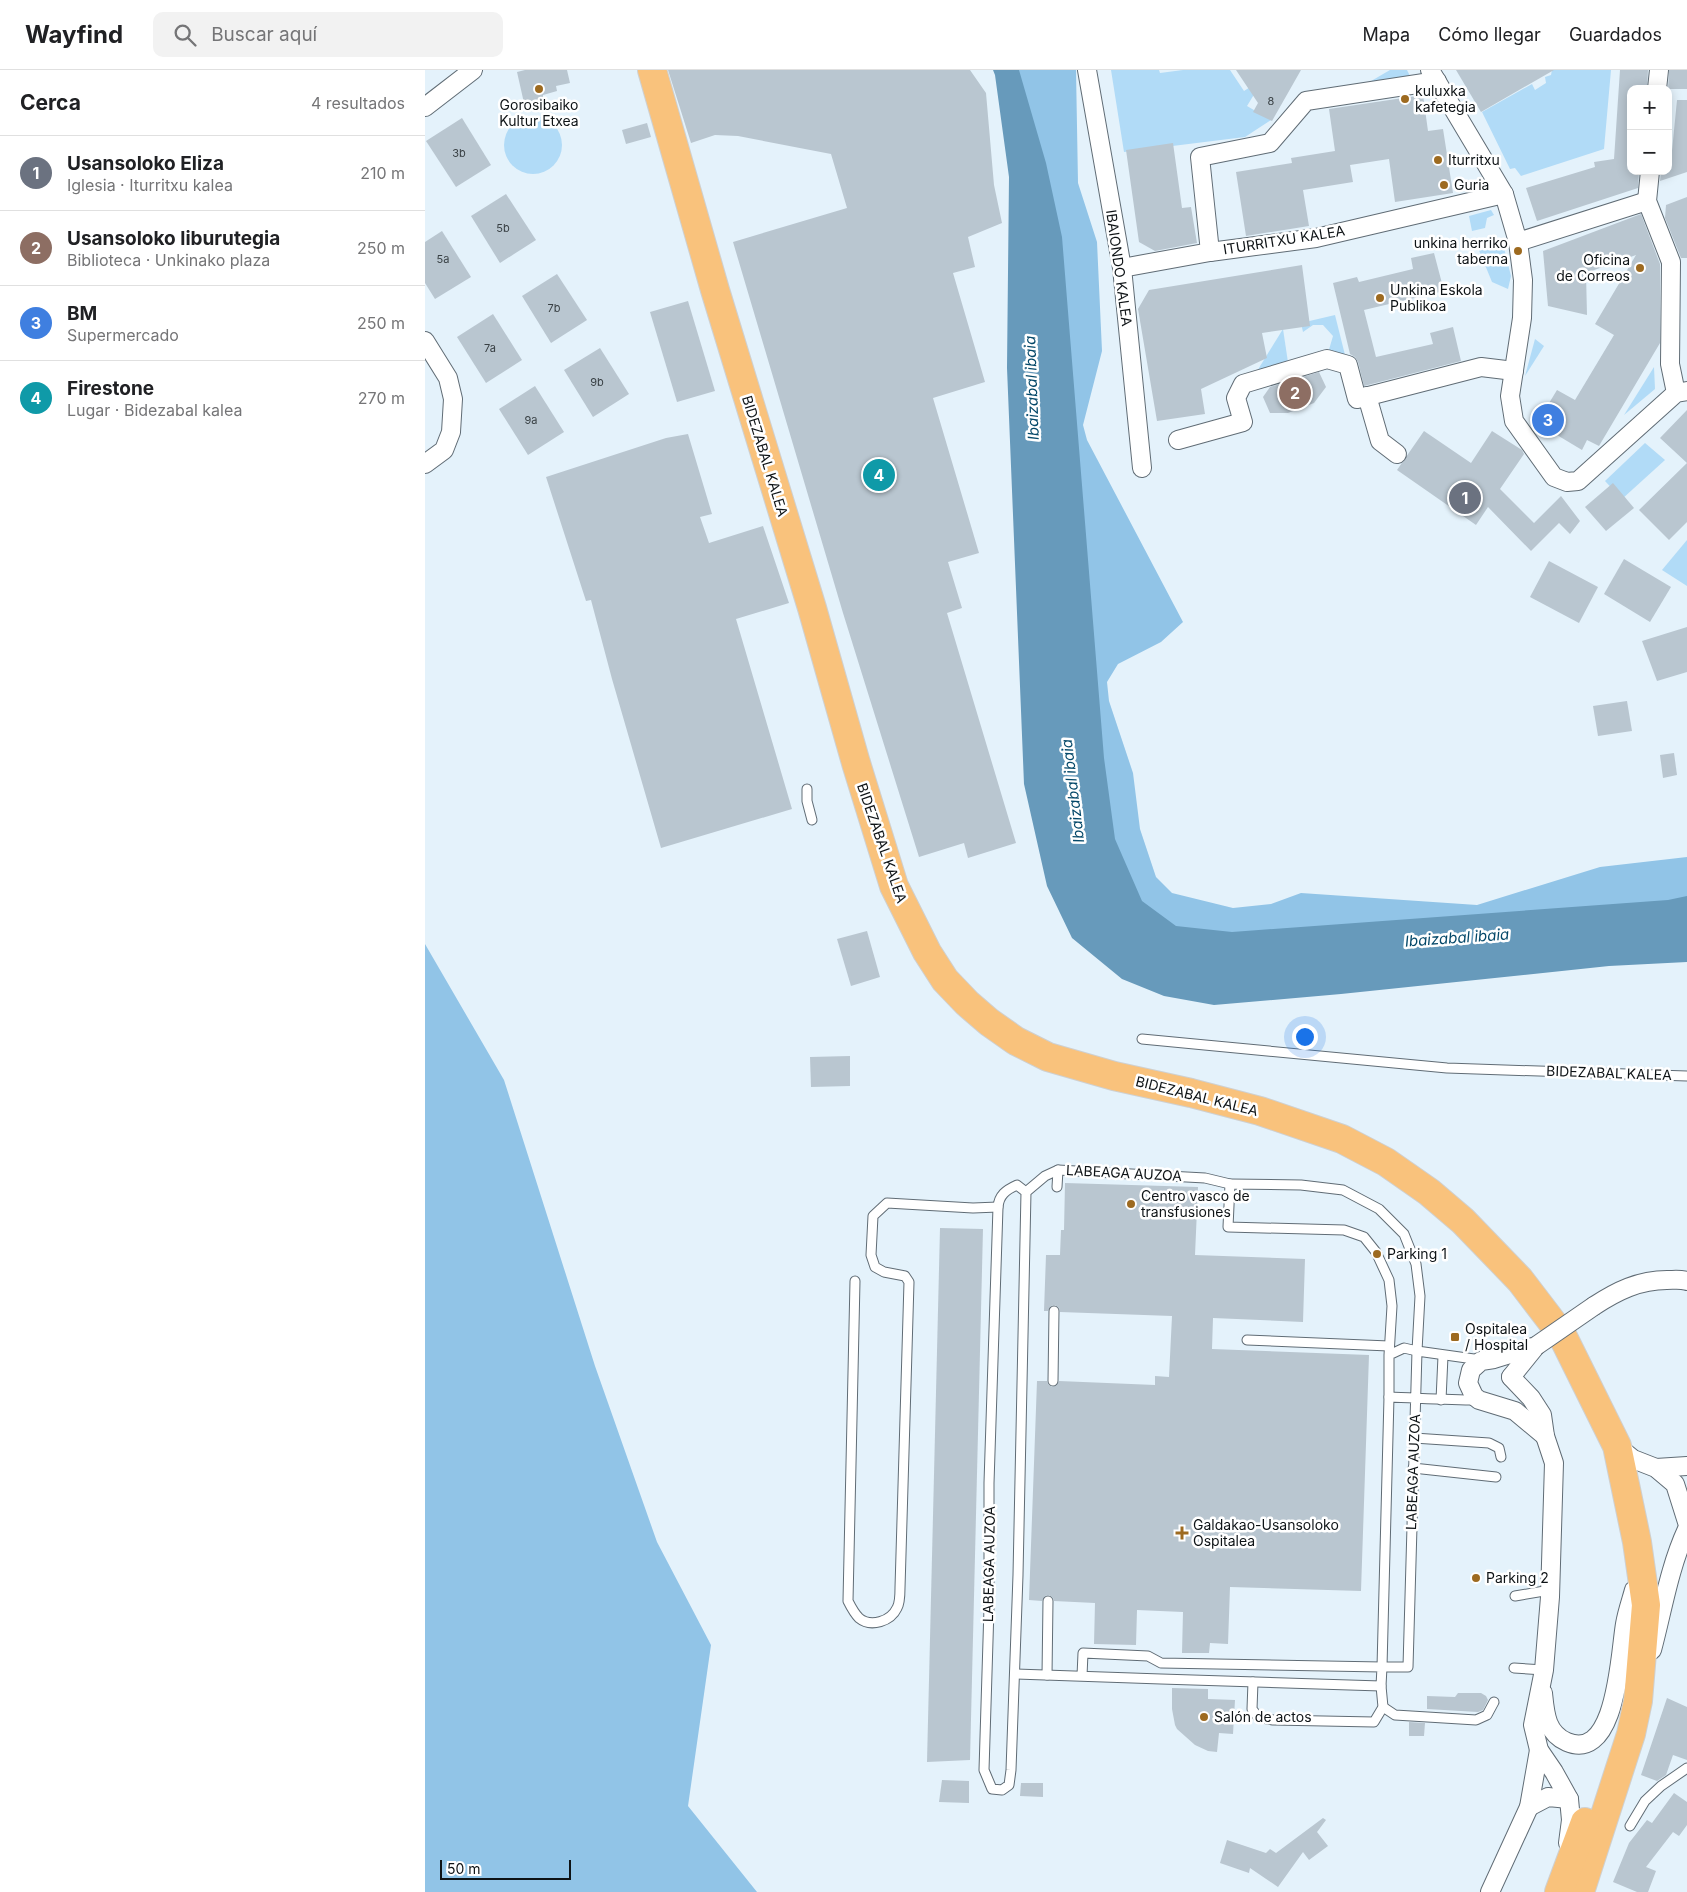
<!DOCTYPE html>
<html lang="es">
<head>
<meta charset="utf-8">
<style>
  :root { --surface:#fff; --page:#f2f2f2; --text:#202124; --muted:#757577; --line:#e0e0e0; --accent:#d93025 }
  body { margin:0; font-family:Inter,sans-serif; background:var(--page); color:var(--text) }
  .controls { position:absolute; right:15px; top:15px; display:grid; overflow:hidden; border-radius:10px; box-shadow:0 2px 12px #0003 }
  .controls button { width:45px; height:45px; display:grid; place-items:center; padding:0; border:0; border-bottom:1px solid var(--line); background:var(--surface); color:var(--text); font:25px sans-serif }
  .scale { position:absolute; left:15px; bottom:12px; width:131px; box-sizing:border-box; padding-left:5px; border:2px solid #0e1316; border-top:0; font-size:14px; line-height:18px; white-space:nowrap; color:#0e1316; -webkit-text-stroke:4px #fff; paint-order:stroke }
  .you { position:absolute; left:879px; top:966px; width:18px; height:18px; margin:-12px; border:4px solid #fff; border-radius:50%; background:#1a73e8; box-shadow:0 0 0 8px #1a73e833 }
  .badge { display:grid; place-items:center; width:32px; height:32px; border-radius:50%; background:var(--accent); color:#fff; font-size:16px; font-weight:700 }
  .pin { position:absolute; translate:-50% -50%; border:2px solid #fff; box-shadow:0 1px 5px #0006 }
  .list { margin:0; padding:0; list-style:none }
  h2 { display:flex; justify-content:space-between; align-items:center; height:65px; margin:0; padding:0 20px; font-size:21px }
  h2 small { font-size:16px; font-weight:400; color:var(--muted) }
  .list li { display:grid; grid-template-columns:32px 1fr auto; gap:15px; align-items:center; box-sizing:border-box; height:75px; padding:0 20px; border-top:1px solid var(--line) }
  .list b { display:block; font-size:19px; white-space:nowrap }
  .list p { margin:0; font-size:16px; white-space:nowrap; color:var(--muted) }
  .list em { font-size:16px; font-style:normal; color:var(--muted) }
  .icon { flex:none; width:28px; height:28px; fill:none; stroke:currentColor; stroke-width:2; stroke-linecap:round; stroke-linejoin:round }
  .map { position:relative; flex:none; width:1262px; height:1822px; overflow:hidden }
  header { display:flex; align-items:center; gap:30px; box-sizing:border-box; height:70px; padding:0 25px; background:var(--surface); border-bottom:1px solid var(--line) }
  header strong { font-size:24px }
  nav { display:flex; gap:28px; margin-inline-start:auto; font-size:18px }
  .search { width:350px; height:45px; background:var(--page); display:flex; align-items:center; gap:12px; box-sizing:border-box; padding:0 18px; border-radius:10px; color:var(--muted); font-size:19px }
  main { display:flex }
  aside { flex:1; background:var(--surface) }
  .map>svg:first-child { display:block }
  .green { fill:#b1dbf7 }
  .forest { fill:#91c4e7 }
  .water { fill:#679abb }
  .building { fill:#b9c6d0 }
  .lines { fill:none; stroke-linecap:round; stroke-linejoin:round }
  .lane-casing { stroke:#606c75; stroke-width:11 }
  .street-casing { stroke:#606c75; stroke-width:20 }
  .highway-casing { stroke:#cfd0d0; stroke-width:30 }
  .lane { stroke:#fff; stroke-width:9 }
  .street { stroke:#fff; stroke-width:18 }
  .highway { stroke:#f9c27c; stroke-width:28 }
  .street-bridge-casing { stroke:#606c75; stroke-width:20; stroke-linecap:butt }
  .street-bridge { stroke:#fff; stroke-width:18 }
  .poi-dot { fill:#9d6a20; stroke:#fff; stroke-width:2 }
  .labels { text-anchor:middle; stroke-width:5; stroke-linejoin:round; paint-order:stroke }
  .number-label { font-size:11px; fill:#394044 }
  .poi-label { font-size:14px; fill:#0e1316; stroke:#fff; text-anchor:start }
  .street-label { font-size:14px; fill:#0e1316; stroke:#fff }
  .water-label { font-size:15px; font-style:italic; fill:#044869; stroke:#fff }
</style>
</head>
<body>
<header>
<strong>Wayfind</strong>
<div class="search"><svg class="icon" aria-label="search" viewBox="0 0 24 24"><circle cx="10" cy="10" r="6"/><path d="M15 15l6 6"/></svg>Buscar aquí</div>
<nav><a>Mapa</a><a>Cómo llegar</a><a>Guardados</a></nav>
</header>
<main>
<aside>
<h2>Cerca<small>4 resultados</small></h2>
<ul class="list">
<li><span class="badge" style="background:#6b7280">1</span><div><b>Usansoloko Eliza</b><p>Iglesia · Iturritxu kalea</p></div><em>210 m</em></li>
<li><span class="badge" style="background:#8d6e63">2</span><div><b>Usansoloko liburutegia</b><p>Biblioteca · Unkinako plaza</p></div><em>250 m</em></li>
<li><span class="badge" style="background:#3f7fe0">3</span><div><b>BM</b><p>Supermercado</p></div><em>250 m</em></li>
<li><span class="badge" style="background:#0f9aa8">4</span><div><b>Firestone</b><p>Lugar · Bidezabal kalea</p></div><em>270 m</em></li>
</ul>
</aside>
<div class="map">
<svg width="1262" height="1822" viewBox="0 0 1262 1822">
  <rect width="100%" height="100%" fill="#e4f2fb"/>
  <g class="green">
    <path d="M686 0H734L735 3 758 0H805L819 21 839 8 822 36 846 50 820 67 699 82Z"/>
    <path d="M965 0H982L987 10 941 14Z"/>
    <path d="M1127 0H1186L1179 79 1096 106 1090 98 1085 99 1057 42 1107 14 1110 20 1121 13 1120 7 1126 5Z"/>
    <circle cx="108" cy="75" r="29"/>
    <path d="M1066 140 1069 145 1062 148 1060 158 1047 161 1044 146Z"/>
    <path d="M1063 169 1078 174 1086 206 1083 219 1067 212 1051 173Z"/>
    <path d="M910 245 920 285 903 283 908 266 898 255H888L878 262 876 253Z"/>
    <path d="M858 259 864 299 829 306Z"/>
    <path d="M1110 269 1119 276 1100 306Z"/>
    <path d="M1229 297 1230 319 1199 345Z"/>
    <path d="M1220 373 1240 390 1197 429 1180 411Z"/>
    <path d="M1262 470V516L1237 500Z"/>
  </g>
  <g class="forest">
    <path d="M590 0H651L653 113 672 172 677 281 658 355 662 370 758 552 736 572 693 594 682 612 684 631 708 703 715 759 731 807 747 823 808 838 846 834 876 823 1052 835 1175 797 1262 787V886L708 906 618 595Z"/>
    <path d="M0 874 79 1010 170 1296 232 1472 286 1575 263 1736 332 1822H0Z"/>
  </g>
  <path class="water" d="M568 0H594L621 93 637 167 679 688 690 769 717 831 751 856 807 862 1243 830 1262 826V892L1184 896 916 924 789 935 739 926 697 909 647 868 622 816 599 714 582 298 584 107 570 5Z"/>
  <g class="building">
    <path d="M100 0H142L145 13 131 16 132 21 118 25V29L99 33 92 2Z"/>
    <path d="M243 0H545L561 23 569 115 577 153 543 167 550 197 528 203 560 312 508 328 554 483 523 492 537 538 522 543 591 773 543 788 539 773 494 787 418 543 308 172 422 138 406 84 313 66 290 65 266 73Z"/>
    <path d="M811 0H876L847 51 828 42 833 33Z"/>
    <path d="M1031 0H1129L1056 42Z"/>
    <path d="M1195 0H1223L1222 19H1206V101H1214L1213 118 1112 151 1101 118 1170 97 1169 92 1189 89Z"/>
    <path d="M1244 0H1262V19H1243Z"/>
    <path d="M998 25 1003 61 1018 59 1028 123 970 132 964 89 925 95 928 112 878 120 884 156 821 166 811 102 867 93 866 88 910 81 904 39Z"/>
    <path d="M1252 30H1262V102L1235 111 1236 101H1245Z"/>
    <path d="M37 48 66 95 31 117 1 71Z"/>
    <path d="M222 53 226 67 201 74 197 60Z"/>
    <path d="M748 73 757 138 766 137 772 173 730 181 714 172 701 80Z"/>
    <path d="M81 124 111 170 75 193 46 146Z"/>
    <path d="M1262 127V188H1256L1240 148 1241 135Z"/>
    <path d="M1216 144 1235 194V273L1174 376 1162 370 1157 380 1112 353 1132 320 1150 330 1189 265 1170 254 1211 185 1161 203 1162 245 1123 236 1118 181Z"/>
    <path d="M17 161 46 207 10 229 0 213V172Z"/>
    <path d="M1009 183 1019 221 939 240 951 287 1008 274 1005 263 1028 257 1036 291 939 316 933 292 930 287 925 284 908 213 932 207 934 212 988 199 986 188Z"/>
    <path d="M877 195 885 256 837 263 842 288 776 319 780 344 732 351 713 239 724 220Z"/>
    <path d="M132 204 162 250 126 273 97 226Z"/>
    <path d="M263 231 290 321 252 332 225 242Z"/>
    <path d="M68 244 97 290 61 313 32 267Z"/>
    <path d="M175 278 204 324 168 347 139 300Z"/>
    <path d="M894 302 901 317 889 333 863 343H845L838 327 845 317Z"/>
    <path d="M110 316 139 362 103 385 74 339Z"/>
    <path d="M1262 340V452L1244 470 1214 440 1262 393 1235 368Z"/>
    <path d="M999 361 1046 393 1067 361 1097 380 1099 384 1075 419 1109 453 1136 426 1155 451 1145 464 1134 453 1106 481 1063 437 1051 455 972 400Z"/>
    <path d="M263 364 287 444 275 447 284 473 338 456 364 533 311 549 367 739 236 778 187 609 166 530 161 531 121 407 241 368Z"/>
    <path d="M1188 413 1209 438 1181 461 1160 437Z"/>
    <path d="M1199 489 1246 517 1225 552 1179 524Z"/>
    <path d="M1124 491 1173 517 1154 553 1105 527Z"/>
    <path d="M1262 557V602L1232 611 1217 571Z"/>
    <path d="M1202 631 1207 661 1173 666 1168 636Z"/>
    <path d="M1249 683 1252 705 1238 708 1235 685Z"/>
    <path d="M442 861 455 907 426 916 412 869Z"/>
    <path d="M425 986V1016L386 1017 385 987Z"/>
    <path d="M640 1113 773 1117 770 1185 880 1189 878 1252 788 1248 787 1279 944 1285 936 1521 805 1517 803 1574 785 1573 784 1583H757L758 1542 712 1540 711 1575 669 1574 670 1533 629 1531 628 1528 624 1525 620 1526 617 1531 604 1530 612 1311H622L623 1314 627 1317 631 1316 634 1311 730 1315V1306L744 1307 747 1246 635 1242 634 1238 630 1235 626 1236 623 1241H619L621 1185H635L636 1160H639Z"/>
    <path d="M515 1158 558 1159 545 1690 502 1692Z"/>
    <path d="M747 1618 783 1619V1629L810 1630 808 1664 794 1663 792 1682 783 1681 770 1675 752 1659 750 1655 747 1639Z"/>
    <path d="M1033 1623H1056L1061 1626 1063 1630 1058 1640 1053 1642 1002 1639V1626L1030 1627Z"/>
    <path d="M1242 1628 1262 1637V1690L1248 1685 1241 1705 1232 1711 1216 1705Z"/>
    <path d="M984 1652 1000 1653 999 1666H984Z"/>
    <path d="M517 1710 544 1711V1733L514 1732Z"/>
    <path d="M596 1713H618V1727L595 1726Z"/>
    <path d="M1249 1723 1262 1732V1755L1254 1766 1248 1762 1221 1797 1231 1801 1223 1822H1212L1188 1812 1204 1773 1222 1750 1227 1753Z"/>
    <path d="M898 1748 901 1750 892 1762 903 1776 884 1790 878 1782 853 1817 825 1798 824 1803 795 1793 802 1770 841 1783 845 1779 851 1783Z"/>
  </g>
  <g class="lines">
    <defs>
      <g id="lane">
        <path d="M382 719V731L387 750"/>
        <path d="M717 969 1022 998 1262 1006"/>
        <path d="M632 1117 633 1100"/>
        <path d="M601 1122 592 1115C581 1120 574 1125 573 1137L564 1413V1538L559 1700 567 1719 577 1720 584 1715 586 1700 593 1505 601 1122 620 1106 633 1100 780 1108 805 1114"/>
        <path d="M430 1211 423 1531C426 1537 429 1543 434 1548 446 1558 466 1551 472 1538 475 1533 475 1524 475 1518L484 1212 480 1206 459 1202 450 1197 446 1185 448 1146 462 1133 548 1138 573 1137"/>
        <path d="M822 1270 964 1276"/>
        <path d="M964 1285 979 1278 992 1281 995 1226 991 1194 979 1164 954 1139 918 1120 876 1115 805 1114 803 1157 919 1160 939 1167 951 1182 964 1210 967 1236 964 1285V1327"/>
        <path d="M628 1311 629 1241"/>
        <path d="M1016 1330 1018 1286"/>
        <path d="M1052 1330C1022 1330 993 1328 964 1327L957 1597H983L992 1281 1056 1290"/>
        <path d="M989 1368 1064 1373 1074 1378 1076 1387"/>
        <path d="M988 1398 1071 1407"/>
        <path d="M1090 1526 1125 1520"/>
        <path d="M1089 1598 1119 1600"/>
        <path d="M590 1604C639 1606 688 1607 736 1609L956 1616 957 1597 736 1593 723 1586 658 1583 657 1606"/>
        <path d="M622 1605 623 1531"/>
        <path d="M828 1612 827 1639 833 1647 848 1650 949 1652 958 1637 956 1616"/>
        <path d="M958 1637 970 1645 1051 1650 1062 1645 1069 1632"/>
        <path d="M1205 1756 1220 1731 1236 1716 1262 1698"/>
      </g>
      <g id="street">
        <path d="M662 0 697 198 717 398"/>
        <path d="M1005 0 1079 124 1093 172 1098 210 1097 248 1085 326 1089 351 1129 407 1142 412 1153 411 1251 323 1262 321"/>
        <path d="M1232 19 1234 0"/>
        <path d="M0 37 48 0"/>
        <path d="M1225 101 1222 131 1246 192 1245 294 1251 323"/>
        <path d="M1093 172 1222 131"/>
        <path d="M785 182 775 87 845 73 881 31 1012 11"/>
        <path d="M697 198 785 182 891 168 1079 124"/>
        <path d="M0 271 23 308 28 329 26 362 19 380 0 394"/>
        <path d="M942 326 955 371 972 384"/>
        <path d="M753 370 818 352 811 328 818 314 902 289 923 295 932 329 1056 297 1089 301"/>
        <path d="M1169 1236C1192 1221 1214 1210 1242 1210 1249 1210 1256 1209 1262 1211"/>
        <path d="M1111 1276 1069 1289 1056 1291 1046 1300 1043 1313 1049 1326 1054 1330 1090 1341 1120 1366"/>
        <path d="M1086 1307 1106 1328 1117 1345 1120 1366 1129 1393 1125 1527 1119 1600 1108 1655 1114 1680 1129 1702 1144 1729 1146 1750 1143 1773"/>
        <path d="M1086 1307 1111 1276"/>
        <path d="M1192 1376 1208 1389 1231 1398 1250 1414 1262 1452"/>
        <path d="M1231 1398 1262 1396"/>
        <path d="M1227 1580C1238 1539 1244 1498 1262 1459"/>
        <path d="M1118 1623C1120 1643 1121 1663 1142 1672 1192 1693 1195 1582 1200 1554 1202 1542 1206 1531 1209 1520"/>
        <path d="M1104 1737 1123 1727 1144 1729"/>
        <path d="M1065 1822 1104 1737 1114 1680"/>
      </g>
      <g id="highway">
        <path d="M227 0 290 220 387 538 431 693 469 816 502 882 520 910 542 933 564 952 591 971 623 987 689 1006 766 1023 835 1041 917 1069 961 1092 1004 1122 1038 1151 1095 1210 1137 1265 1192 1376 1212 1472 1221 1535 1213 1631 1206 1664 1155 1822"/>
        <path d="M1134 1822 1160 1752"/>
      </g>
    </defs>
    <use href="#lane" class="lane-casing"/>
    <use href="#street" class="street-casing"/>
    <use href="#highway" class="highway-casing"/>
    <use href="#lane" class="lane"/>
    <use href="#street" class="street"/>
    <use href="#highway" class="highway"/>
    <defs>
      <path id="street-bridge" d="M1111 1276 1169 1236"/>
    </defs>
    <use href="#street-bridge" class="street-bridge-casing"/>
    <use href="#street-bridge" class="street-bridge"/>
  </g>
  <g class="poi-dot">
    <circle cx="114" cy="19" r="5"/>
    <circle cx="980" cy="29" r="5"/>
    <circle cx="1013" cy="90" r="5"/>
    <circle cx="1019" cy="115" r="5"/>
    <circle cx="1093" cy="181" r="5"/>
    <circle cx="1215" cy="198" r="5"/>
    <circle cx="955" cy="228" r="5"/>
    <circle cx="706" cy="1134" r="5"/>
    <circle cx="952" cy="1184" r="5"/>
    <rect x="1025" y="1262" width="10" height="10" rx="2.5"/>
    <path d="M754.5 1455.5h5v5h5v5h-5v5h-5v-5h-5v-5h5z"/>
    <circle cx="1051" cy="1508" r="5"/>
    <circle cx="779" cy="1647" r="5"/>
  </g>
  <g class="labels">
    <g class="number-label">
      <text x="846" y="35">8</text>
      <text x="34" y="87">3b</text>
      <text x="78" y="162">5b</text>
      <text x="18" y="193">5a</text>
      <text x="129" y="242">7b</text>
      <text x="65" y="282">7a</text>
      <text x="172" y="316">9b</text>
      <text x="106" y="354">9a</text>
    </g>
    <g class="poi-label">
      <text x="990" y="26">kuluxka<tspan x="990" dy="16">kafetegia</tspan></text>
      <text x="114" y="40" text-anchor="middle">Gorosibaiko<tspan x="114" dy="16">Kultur Etxea</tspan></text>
      <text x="1023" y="95">Iturritxu</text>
      <text x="1029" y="120">Guria</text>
      <text x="1083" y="178" text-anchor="end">unkina herriko<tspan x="1083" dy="16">taberna</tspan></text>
      <text x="1205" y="195" text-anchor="end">Oficina<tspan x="1205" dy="16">de Correos</tspan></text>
      <text x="965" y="225">Unkina Eskola<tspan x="965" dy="16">Publikoa</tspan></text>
      <text x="716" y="1131">Centro vasco de<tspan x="716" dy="16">transfusiones</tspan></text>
      <text x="962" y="1189">Parking 1</text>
      <text x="1040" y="1264">Ospitalea<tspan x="1040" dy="16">/ Hospital</tspan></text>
      <text x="768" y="1460">Galdakao-Usansoloko<tspan x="768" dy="16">Ospitalea</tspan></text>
      <text x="1061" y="1513">Parking 2</text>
      <text x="789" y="1652">Salón de actos</text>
    </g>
    <g class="street-label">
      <text transform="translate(859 170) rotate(-9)" y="5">ITURRITXU KALEA</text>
      <text transform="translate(694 198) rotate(82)" y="5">IBAIONDO KALEA</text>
      <text transform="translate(340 386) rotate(73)" y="5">BIDEZABAL KALEA</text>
      <text transform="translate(457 773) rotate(71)" y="5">BIDEZABAL KALEA</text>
      <text transform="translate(1184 1003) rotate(2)" y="5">BIDEZABAL KALEA</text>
      <text transform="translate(772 1026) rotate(14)" y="5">BIDEZABAL KALEA</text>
      <text transform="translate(699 1103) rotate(3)" y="5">LABEAGA AUZOA</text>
      <text transform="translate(988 1402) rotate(-88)" y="5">LABEAGA AUZOA</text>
      <text transform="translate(564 1494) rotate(-89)" y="5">LABEAGA AUZOA</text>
    </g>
    <g class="water-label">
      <text transform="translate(607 318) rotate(-92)" y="5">Ibaizabal ibaia</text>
      <text transform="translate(648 721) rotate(-97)" y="5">Ibaizabal ibaia</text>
      <text transform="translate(1032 868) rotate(-4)" y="5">Ibaizabal ibaia</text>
    </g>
  </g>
</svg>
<div class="controls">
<button>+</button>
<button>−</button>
</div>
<div class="scale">50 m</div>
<div class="you"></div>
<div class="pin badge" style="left:1040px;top:428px;background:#6b7280">1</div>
<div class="pin badge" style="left:870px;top:323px;background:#8d6e63">2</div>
<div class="pin badge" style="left:1123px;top:350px;background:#3f7fe0">3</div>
<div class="pin badge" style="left:454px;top:405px;background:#0f9aa8">4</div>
</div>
</main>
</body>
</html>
